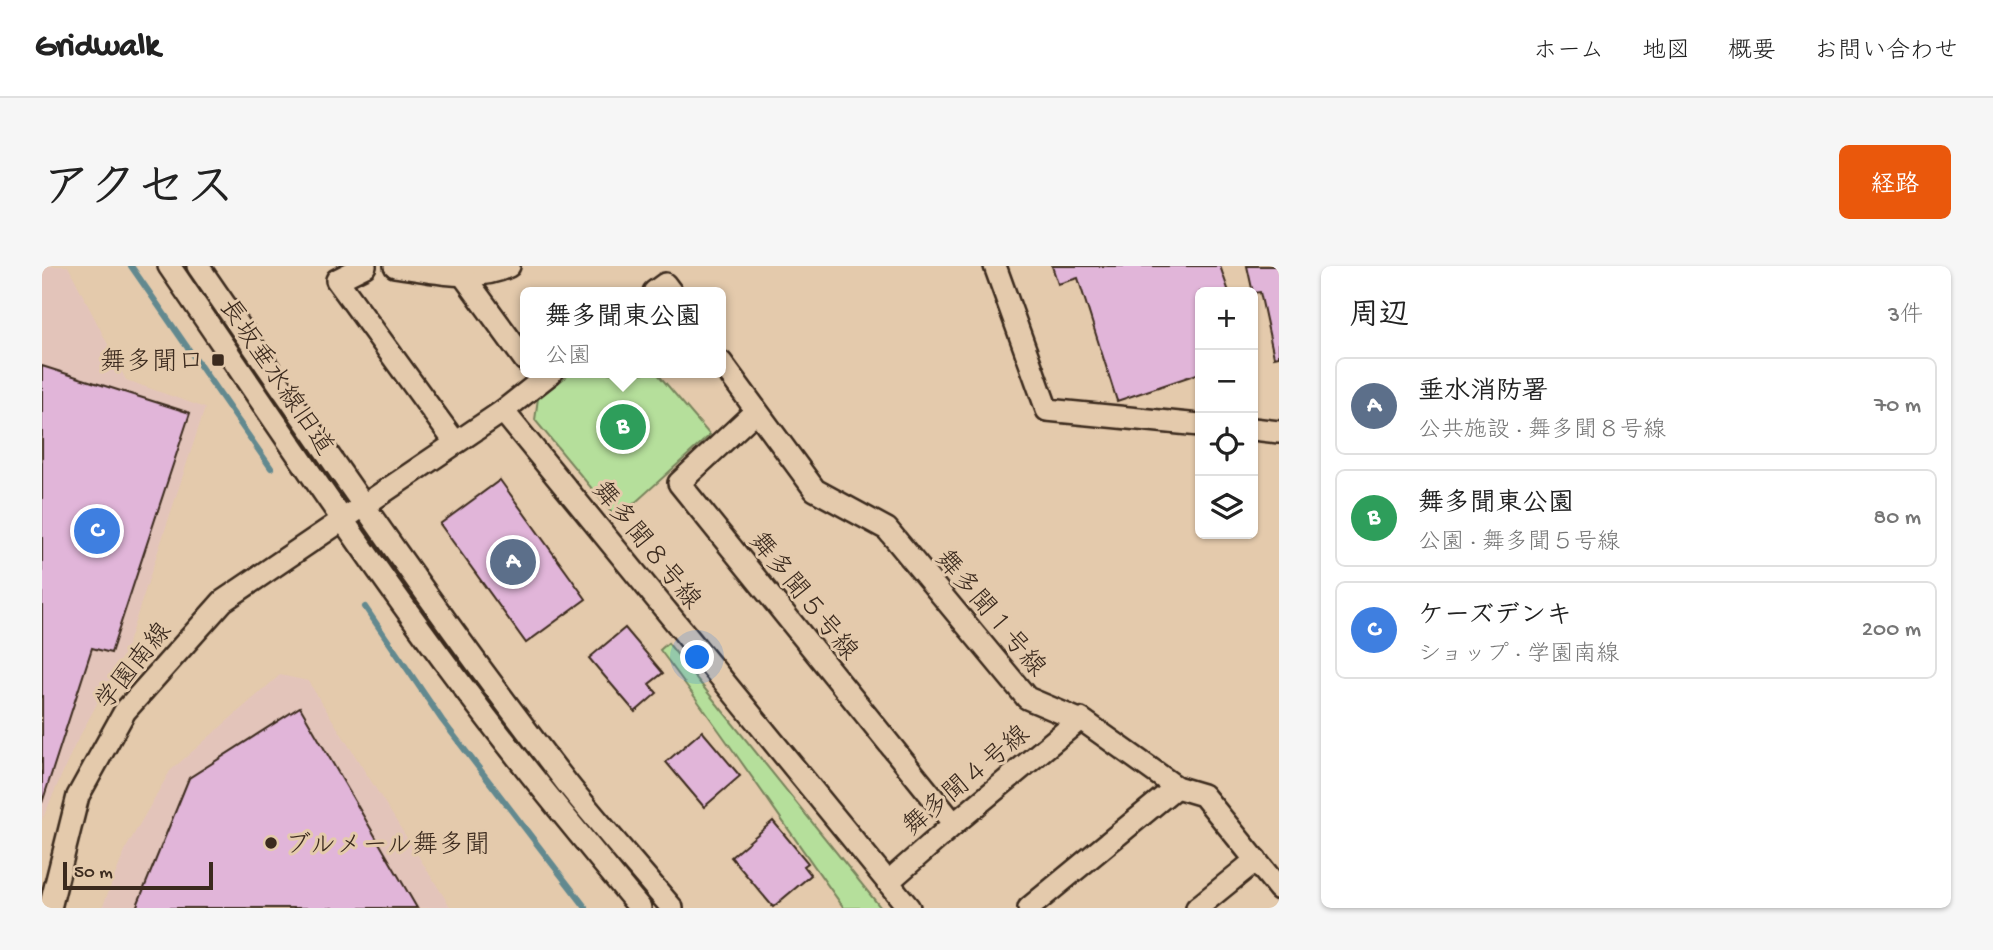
<!DOCTYPE html>
<html lang="ja">
<head>
<meta charset="utf-8">
<style>
  :root { --surface:#fff; --page:#f6f6f6; --text:#222; --muted:#767676; --line:#e0e0e0; --accent:#ea580c }
  body { margin:0; font-family:"Gochi Hand","Klee One",sans-serif; background:var(--page); color:var(--text) }
  .controls { position:absolute; right:21px; top:21px; display:grid; overflow:hidden; border-radius:10px; box-shadow:0 2px 5px #0004 }
  .controls button { width:63px; height:63px; display:grid; place-items:center; padding:0; border:0; border-bottom:2px solid var(--line); background:var(--surface); color:var(--text); font:35px sans-serif }
  .scale { position:absolute; left:21px; bottom:18px; width:150px; box-sizing:border-box; padding-left:7px; border:4px solid #3b2a1e; border-top:0; font-size:19px; line-height:24px; white-space:nowrap; color:#3b2a1e; -webkit-text-stroke:5px #e4caac; paint-order:stroke }
  .you { position:absolute; left:656px; top:392px; width:24px; height:24px; margin:-18px; border:5px solid #fff; border-radius:50%; background:#1a73e8; box-shadow:0 0 0 10px #1a73e833 }
  .badge { display:grid; place-items:center; width:46px; height:46px; border-radius:50%; background:var(--accent); color:#fff; font-size:23px; font-weight:700 }
  .pin { position:absolute; translate:-50% -50%; border:4px solid #fff; box-shadow:0 2px 7px #0006 }
  .popup { position:absolute; left:478px; top:21px; width:206px; height:91px; box-sizing:border-box; display:grid; place-content:center; border-radius:10px; background:var(--surface); filter:drop-shadow(0 2px 5px #0005); font-size:23px; white-space:nowrap; color:var(--muted) }
  .popup b { font-size:26px; color:var(--text) }
  .popup::after { content:''; position:absolute; left:50%; top:100%; margin-left:-14px; border:14px solid transparent; border-top-color:var(--surface) }
  .list { margin:0; padding:0; list-style:none }
  h2 { display:flex; justify-content:space-between; align-items:center; height:91px; margin:0; padding:0 28px; font-size:30px }
  h2 small { font-size:23px; font-weight:400; color:var(--muted) }
  .list li { display:grid; grid-template-columns:46px 1fr auto; gap:21px; align-items:center; box-sizing:border-box; height:98px; margin:0 14px 14px; padding:0 14px; border:2px solid var(--line); border-radius:10px }
  .list b { display:block; font-size:26px; white-space:nowrap }
  .list p { margin:0; font-size:23px; white-space:nowrap; color:var(--muted) }
  .list em { font-size:23px; font-style:normal; color:var(--muted) }
  .icon { flex:none; width:38px; height:38px; fill:none; stroke:currentColor; stroke-width:2; stroke-linecap:round; stroke-linejoin:round }
  .map { position:relative; flex:none; width:1237px; height:642px; overflow:hidden; border-radius:10px }
  header { display:flex; align-items:center; gap:42px; box-sizing:border-box; height:98px; padding:0 35px; background:var(--surface); border-bottom:2px solid var(--line) }
  header strong { font-size:33px }
  nav { display:flex; gap:38px; margin-inline-start:auto; font-size:24px }
  .intro { display:flex; align-items:center; justify-content:space-between; box-sizing:border-box; height:168px; padding:0 42px }
  h1 { margin:0; font-size:49px }
  .button { padding:18px 32px; border-radius:10px; background:var(--accent); color:#fff; font-size:24px; font-weight:700 }
  main { display:flex; gap:42px; padding:0 42px }
  aside { flex:1; background:var(--surface); border-radius:10px; box-shadow:0 2px 5px #0004 }
  .map>svg:first-child { display:block }
  .built { fill:#e3c4ba }
  .green { fill:#b5df9b; stroke:#78845c; stroke-width:2 }
  .lines { fill:none; stroke-linecap:round; stroke-linejoin:round }
  .stream { stroke:#62898f; stroke-width:6 }
  .building { fill:#e1b5d9; stroke:#3b2a1e; stroke-width:2 }
  .minor-casing { stroke:#3b2a1e; stroke-width:26 }
  .minor { stroke:#e4caac; stroke-width:21 }
  .poi-dot { fill:#3b2a1e; stroke:#e4caac; stroke-width:2.5 }
  .labels { text-anchor:middle; stroke-width:6; stroke-linejoin:round; paint-order:stroke }
  .poi-label { font-size:26px; fill:#3b2a1e; stroke:#e4caac; text-anchor:end }
  .street-label { font-size:26px; fill:#3b2a1e; stroke:#e4caac }
</style>
</head>
<body>
<header>
<strong>Gridwalk</strong>
<nav><a>ホーム</a><a>地図</a><a>概要</a><a>お問い合わせ</a></nav>
</header>
<div class="intro"><h1>アクセス</h1><a class="button">経路</a></div>
<main>
<div class="map">
<svg width="1237" height="642" viewBox="0 0 1237 642">
  <rect width="100%" height="100%" fill="#e4caac"/>
  <filter id="ink" filterUnits="userSpaceOnUse"><feTurbulence type="fractalNoise" baseFrequency=".0143" numOctaves="2"/><feDisplacementMap in="SourceGraphic" scale="14" xChannelSelector="R" yChannelSelector="G"/><feConvolveMatrix kernelMatrix="1 2 1 2 8 2 1 2 1" color-interpolation-filters="sRGB"/></filter>
  <g filter="url(#ink)">
    <g class="built">
      <path d="M0 0H26L84 114 163 142 84 383 32 481 0 554Z"/>
      <path d="M238 409 266 415 409 642H60L84 582 128 505Z"/>
    </g>
    <g class="green">
      <path d="M529 107H615L668 169 575 253 493 154 496 132Z"/>
      <path d="M626 377 839 642H802C740 556 682 468 618 384Z"/>
    </g>
    <g class="lines">
      <g class="stream">
        <path d="M89 0 229 202"/>
        <path d="M323 341 400 454 544 642"/>
      </g>
    </g>
    <g class="building">
      <path d="M1010 0H1178L1187 26H1158V107L1075 135 1036 12 1016 18Z"/>
      <path d="M1205 0H1237V90L1232 91 1218 26 1211 27Z"/>
      <path d="M0 100 148 147 69 387 50 382 0 537Z"/>
      <path d="M458 214 544 333 484 377 398 258Z"/>
      <path d="M583 362 621 407 607 418 615 427 593 446 547 392Z"/>
      <path d="M258 441 375 642H94L147 512Z"/>
      <path d="M660 465 698 510 662 541 624 496Z"/>
      <path d="M731 555 766 597 762 600 769 609 731 641 689 591Z"/>
    </g>
    <g class="lines">
      <defs>
        <g id="minor">
          <path d="M127 0C222 139 315 279 416 414 474 492 536 567 598 642"/>
          <path d="M156 0C276 174 395 349 524 516 558 559 595 600 630 642"/>
          <path d="M323 0 295 14 413 176"/>
          <path d="M353 0C390 5 432 17 467 0"/>
          <path d="M953 0 1005 144 1158 159"/>
          <path d="M421 9 483 94"/>
          <path d="M612 26 623 18 629 26"/>
          <path d="M679 96 773 224 845 263 985 432 1037 454 1039 453 1134 521 1161 529 1237 623"/>
          <path d="M461 145 509 107"/>
          <path d="M714 145 637 217 912 558"/>
          <path d="M1211 163 1237 166"/>
          <path d="M846 616 912 558 1037 454"/>
          <path d="M8 642 36 530 83 445 181 335 461 145 867 642"/>
          <path d="M987 642 1134 521"/>
          <path d="M1155 642 1214 594"/>
        </g>
      </defs>
      <use href="#minor" class="minor-casing"/>
      <use href="#minor" class="minor"/>
    </g>
  </g>
  <g class="poi-dot">
    <rect x="169" y="87" width="14" height="14" rx="3.5"/>
    <circle cx="229" cy="577" r="7"/>
  </g>
  <g class="labels">
    <g class="poi-label">
      <text x="162" y="103">舞多聞口</text>
      <text x="243" y="586" text-anchor="start">ブルメール舞多聞</text>
    </g>
    <g class="street-label">
      <text transform="translate(236 110) rotate(56)" y="9">長坂垂水線旧道</text>
      <text transform="translate(606 278) rotate(51)" y="9">舞多聞８号線</text>
      <text transform="translate(763 329) rotate(51)" y="9">舞多聞５号線</text>
      <text transform="translate(950 346) rotate(50)" y="9">舞多聞１号線</text>
      <text transform="translate(90 399) rotate(-51)" y="9">学園南線</text>
      <text transform="translate(923 513) rotate(-40)" y="9">舞多聞４号線</text>
    </g>
  </g>
</svg>
<div class="controls">
<button>+</button>
<button>−</button>
<button><svg class="icon" aria-label="locate" viewBox="0 0 24 24"><circle cx="12" cy="12" r="6"/><path d="M12 2v4M12 18v4M2 12h4M18 12h4"/></svg></button>
<button><svg class="icon" aria-label="layers" viewBox="0 0 24 24"><path d="M12 4l9 5-9 5-9-5zM3 14l9 5 9-5"/></svg></button>
</div>
<div class="scale">50 m</div>
<div class="you"></div>
<div class="pin badge" style="left:471px;top:296px;background:#5c6f8a">A</div>
<div class="pin badge" style="left:581px;top:161px;background:#2e9e5b">B</div>
<div class="popup"><b>舞多聞東公園</b>公園</div>
<div class="pin badge" style="left:55px;top:265px;background:#3f7fe0">C</div>
</div>
<aside>
<h2>周辺<small>3件</small></h2>
<ul class="list">
<li><span class="badge" style="background:#5c6f8a">A</span><div><b>垂水消防署</b><p>公共施設 · 舞多聞８号線</p></div><em>70 m</em></li>
<li><span class="badge" style="background:#2e9e5b">B</span><div><b>舞多聞東公園</b><p>公園 · 舞多聞５号線</p></div><em>80 m</em></li>
<li><span class="badge" style="background:#3f7fe0">C</span><div><b>ケーズデンキ</b><p>ショップ · 学園南線</p></div><em>200 m</em></li>
</ul>
</aside>
</main>
</body>
</html>
